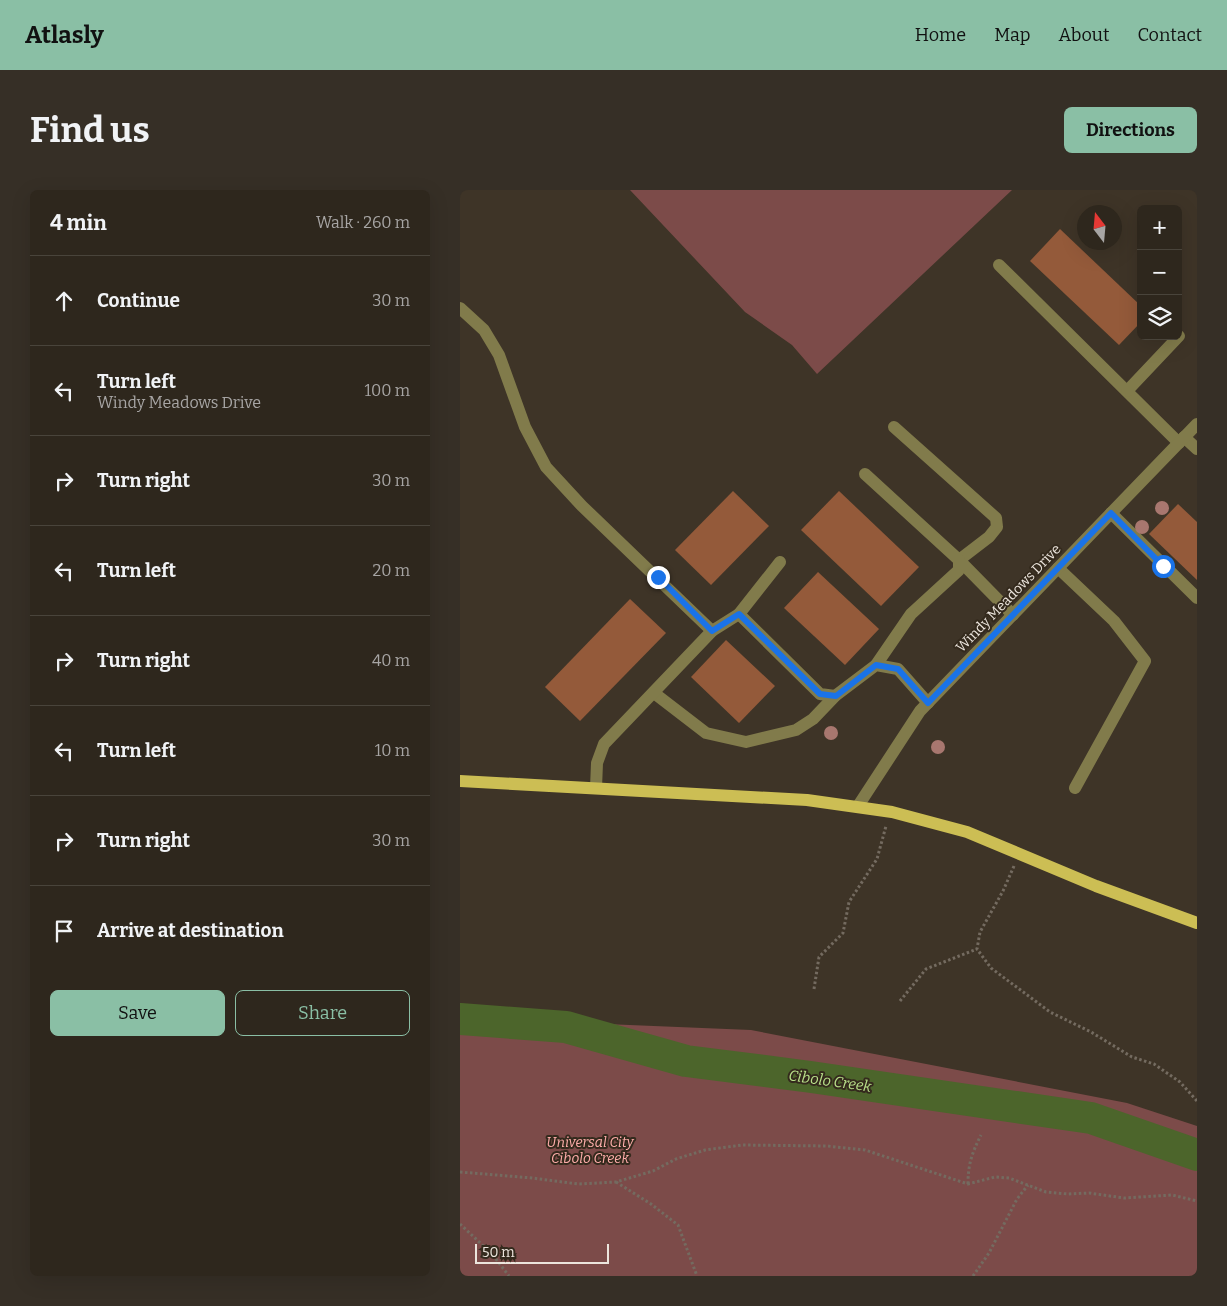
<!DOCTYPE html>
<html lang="en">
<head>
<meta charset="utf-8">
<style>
  :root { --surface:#2e271d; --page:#362f26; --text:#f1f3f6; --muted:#a7a5a4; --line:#49443b; --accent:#8abfa5 }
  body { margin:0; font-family:Bitter,serif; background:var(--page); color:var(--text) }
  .controls { position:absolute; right:15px; top:15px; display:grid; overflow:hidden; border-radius:8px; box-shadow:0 5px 20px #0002 }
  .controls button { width:45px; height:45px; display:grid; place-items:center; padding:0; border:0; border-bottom:1px solid var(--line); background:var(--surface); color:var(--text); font:25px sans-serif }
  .compass { position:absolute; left:617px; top:15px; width:45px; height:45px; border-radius:50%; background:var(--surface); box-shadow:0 5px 20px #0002; rotate:344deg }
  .scale { position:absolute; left:15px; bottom:12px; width:134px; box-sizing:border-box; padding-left:5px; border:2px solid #ece5dd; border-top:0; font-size:14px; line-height:18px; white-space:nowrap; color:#ece5dd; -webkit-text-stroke:4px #342a1d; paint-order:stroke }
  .stop { position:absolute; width:15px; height:15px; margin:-11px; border:4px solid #1a73e8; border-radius:50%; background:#fff }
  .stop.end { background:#1a73e8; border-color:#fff; box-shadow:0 1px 5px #0008 }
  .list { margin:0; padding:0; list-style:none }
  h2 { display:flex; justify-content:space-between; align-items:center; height:65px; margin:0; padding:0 20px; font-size:21px }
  h2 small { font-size:16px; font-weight:400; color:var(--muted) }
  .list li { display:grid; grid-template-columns:32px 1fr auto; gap:15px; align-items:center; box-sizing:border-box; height:90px; padding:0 20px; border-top:1px solid var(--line) }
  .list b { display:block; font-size:19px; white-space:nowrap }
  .list p { margin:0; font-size:16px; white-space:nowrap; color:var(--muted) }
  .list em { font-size:16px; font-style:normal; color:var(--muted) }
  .actions { display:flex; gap:10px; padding:15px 20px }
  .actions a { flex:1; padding:11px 0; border:1px solid var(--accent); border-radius:8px; text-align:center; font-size:18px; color:var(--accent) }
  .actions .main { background:var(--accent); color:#111 }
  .icon { flex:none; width:28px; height:28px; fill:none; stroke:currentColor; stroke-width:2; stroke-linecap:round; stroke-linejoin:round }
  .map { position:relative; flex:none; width:737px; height:1086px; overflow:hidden; border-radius:8px }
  header { display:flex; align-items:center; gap:30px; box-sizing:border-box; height:70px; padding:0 25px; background:var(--accent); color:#111 }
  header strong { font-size:24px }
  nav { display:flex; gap:28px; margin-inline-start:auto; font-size:18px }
  .intro { display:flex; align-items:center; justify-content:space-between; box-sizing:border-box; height:120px; padding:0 30px }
  h1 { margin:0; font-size:35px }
  .button { padding:12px 22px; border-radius:8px; background:var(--accent); color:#111; font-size:18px; font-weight:700 }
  main { display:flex; gap:30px; padding:0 30px }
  aside { flex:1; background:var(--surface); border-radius:8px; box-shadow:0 5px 20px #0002 }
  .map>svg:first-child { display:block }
  .green { fill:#7c4b49 }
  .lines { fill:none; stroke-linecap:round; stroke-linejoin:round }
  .river { stroke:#4c652b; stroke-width:32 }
  .building { fill:#945a3a }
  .path { stroke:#746b60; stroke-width:3; stroke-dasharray:2.5 2.5; stroke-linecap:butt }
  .minor { stroke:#817b4b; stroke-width:12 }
  .major { stroke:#ccbe54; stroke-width:12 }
  .tree { fill:#a8776f }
  .route { stroke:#1a73e8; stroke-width:6 }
  .labels { text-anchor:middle; stroke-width:4; stroke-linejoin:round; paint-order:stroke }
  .street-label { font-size:14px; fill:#ece5dd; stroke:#342a1d }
  .park-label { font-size:14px; font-style:italic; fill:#feadaa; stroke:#342a1d }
  .water-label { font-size:15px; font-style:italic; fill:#b9e08a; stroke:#342a1d }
</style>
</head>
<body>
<header>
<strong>Atlasly</strong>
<nav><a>Home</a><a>Map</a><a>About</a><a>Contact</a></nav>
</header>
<div class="intro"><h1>Find us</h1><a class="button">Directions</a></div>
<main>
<aside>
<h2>4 min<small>Walk · 260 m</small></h2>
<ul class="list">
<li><svg class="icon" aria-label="ahead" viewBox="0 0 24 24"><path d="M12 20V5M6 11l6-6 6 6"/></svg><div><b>Continue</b></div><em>30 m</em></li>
<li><svg class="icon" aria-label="left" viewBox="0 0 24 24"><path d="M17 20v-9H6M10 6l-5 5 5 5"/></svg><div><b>Turn left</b><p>Windy Meadows Drive</p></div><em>100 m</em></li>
<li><svg class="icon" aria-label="right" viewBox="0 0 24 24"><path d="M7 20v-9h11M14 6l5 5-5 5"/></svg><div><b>Turn right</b></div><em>30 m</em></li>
<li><svg class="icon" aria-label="left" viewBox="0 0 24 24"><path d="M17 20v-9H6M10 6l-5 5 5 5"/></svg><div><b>Turn left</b></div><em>20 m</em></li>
<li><svg class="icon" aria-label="right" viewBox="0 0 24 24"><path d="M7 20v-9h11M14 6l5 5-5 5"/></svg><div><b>Turn right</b></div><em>40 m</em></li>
<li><svg class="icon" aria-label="left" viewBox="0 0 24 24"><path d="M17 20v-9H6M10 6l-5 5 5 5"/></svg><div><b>Turn left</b></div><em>10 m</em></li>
<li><svg class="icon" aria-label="right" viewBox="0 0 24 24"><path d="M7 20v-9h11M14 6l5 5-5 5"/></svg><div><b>Turn right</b></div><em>30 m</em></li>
<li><svg class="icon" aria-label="arrive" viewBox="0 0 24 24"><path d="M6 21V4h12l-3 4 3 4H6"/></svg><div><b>Arrive at destination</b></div></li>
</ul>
<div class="actions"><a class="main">Save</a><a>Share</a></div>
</aside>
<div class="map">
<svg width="737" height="1086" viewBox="0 0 737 1086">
  <rect width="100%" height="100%" fill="#3e3427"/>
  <g class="green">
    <path d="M170 0H552L357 184 332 155 285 122Z"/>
    <path d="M0 828 291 840 667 913 737 936V1086H0Z"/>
  </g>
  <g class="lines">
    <path class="river" d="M0 829 106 837 226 871 351 887 631 928 737 965"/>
  </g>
  <g class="building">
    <path d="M600 39 681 116V132L659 155 570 71Z"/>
    <path d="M273 301 309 336 251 395 215 360Z"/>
    <path d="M379 301 459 377 421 416 341 340Z"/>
    <path d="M718 314 737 332V390L689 344Z"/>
    <path d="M358 382 419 439 385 475 324 418Z"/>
    <path d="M170 409 206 443 120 531 85 497Z"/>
    <path d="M266 450 315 496 279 533 231 487Z"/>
  </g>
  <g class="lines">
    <g class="path">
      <path d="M554 676 543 701 520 742 517 759 531 778 590 822 631 842 672 867 694 874 720 892 737 911"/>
      <path d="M354 799 359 767 383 743 389 712 417 669 426 636"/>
      <path d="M440 811 466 779 517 759"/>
      <path d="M0 982 72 988 118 994 156 992 193 981 216 969 245 960 282 955 367 956 405 960 508 994 535 987 549 988 586 1002 608 1004 629 1003 664 1008 712 1005 737 1011"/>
      <path d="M156 992 191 1014 218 1035 237 1086"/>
      <path d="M508 994C508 974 512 963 521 945"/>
      <path d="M0 1034 32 1064 49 1086"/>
      <path d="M513 1086 529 1063 557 1009 568 995"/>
    </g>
    <g class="minor">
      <path d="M539 75 719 253"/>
      <path d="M0 118 24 140 39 165 65 237 86 277 122 316 252 441"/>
      <path d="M667 201 719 146"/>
      <path d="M434 237 536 328 537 337 529 347 499 370 553 425"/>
      <path d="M724 247 737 259"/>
      <path d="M405 284 499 370V380L451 424 416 475"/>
      <path d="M651 323 737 408"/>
      <path d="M598 378 654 431 685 471 615 598"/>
      <path d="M279 424 360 504 375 506"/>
      <path d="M194 503 246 543 286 552 336 540 353 529 375 506 416 475 438 479 468 513"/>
      <path d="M136 598 137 573 144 554 252 441 279 424 320 372"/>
      <path d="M398 616 460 521 737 234"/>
    </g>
    <path class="major" d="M0 591 347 610 432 622 507 642 636 696 737 733"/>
  </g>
  <g class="tree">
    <circle cx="702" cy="318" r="7"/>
    <circle cx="682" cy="337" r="7"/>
    <circle cx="371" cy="543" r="7"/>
    <circle cx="478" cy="557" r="7"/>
  </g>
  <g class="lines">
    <path class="route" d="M198 387 252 441 279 424 360 504 376 506 416 475 438 479 468 513 651 323 703 376"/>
  </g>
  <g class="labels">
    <g class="street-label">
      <text transform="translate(548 408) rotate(-46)" y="5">Windy Meadows Drive</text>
    </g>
    <g class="park-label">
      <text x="130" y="957">Universal City<tspan x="130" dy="16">Cibolo Creek</tspan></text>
    </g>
    <g class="water-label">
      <text transform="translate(370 891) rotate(8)" y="5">Cibolo Creek</text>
    </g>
  </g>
</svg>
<div class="controls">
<button>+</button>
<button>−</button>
<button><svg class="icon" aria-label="layers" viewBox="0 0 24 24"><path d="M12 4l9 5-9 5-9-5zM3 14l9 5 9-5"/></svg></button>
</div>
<svg class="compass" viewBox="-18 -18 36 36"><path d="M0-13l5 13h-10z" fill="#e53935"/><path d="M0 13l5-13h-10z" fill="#a7a5a4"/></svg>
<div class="scale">50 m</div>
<div class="stop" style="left:703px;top:376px"></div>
<div class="stop end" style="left:198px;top:387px"></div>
</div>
</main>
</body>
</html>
